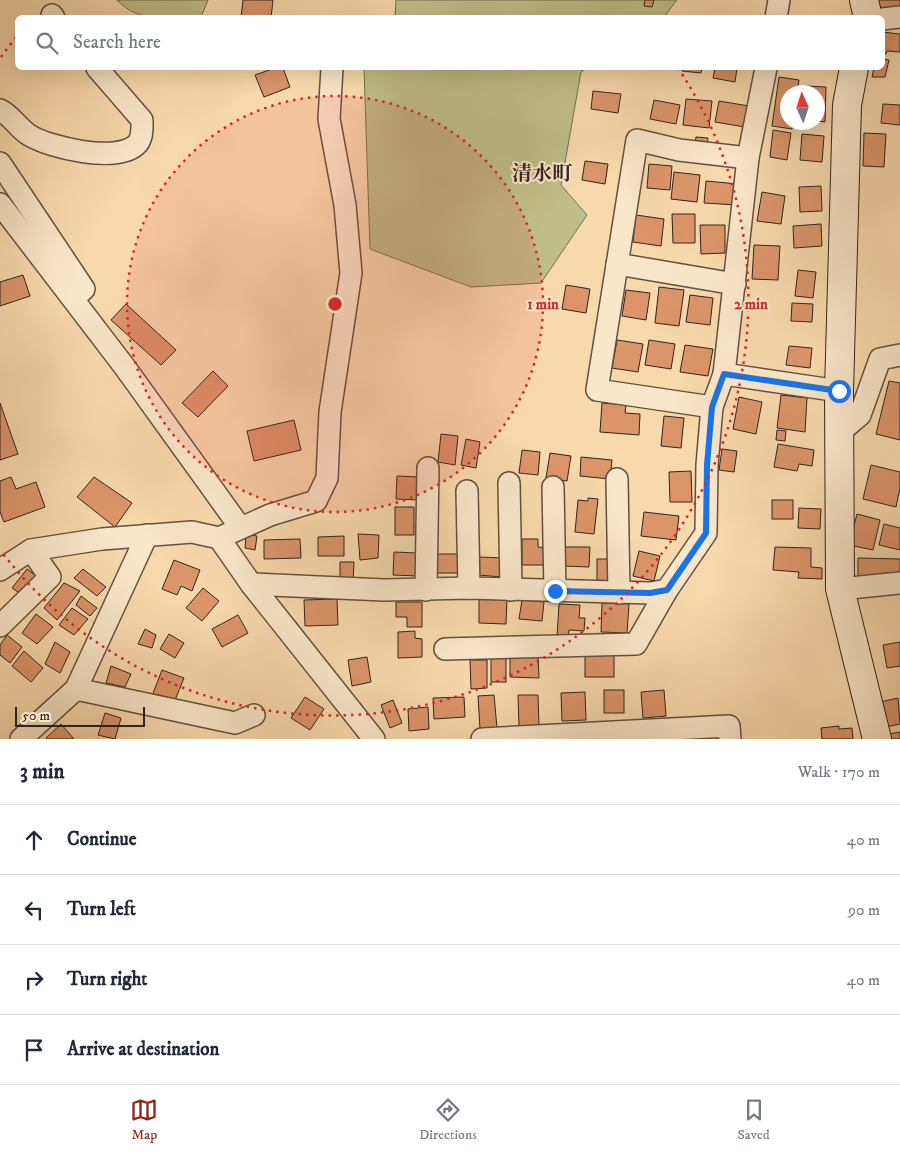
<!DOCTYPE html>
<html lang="en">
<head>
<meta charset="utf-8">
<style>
  :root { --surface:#fff; --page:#f6f6f7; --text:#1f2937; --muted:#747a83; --line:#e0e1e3; --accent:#8f2418 }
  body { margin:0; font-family:"IM FELL DW Pica","Noto Serif JP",serif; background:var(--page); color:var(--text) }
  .compass { position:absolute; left:780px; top:85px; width:45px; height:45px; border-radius:50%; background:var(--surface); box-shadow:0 5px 20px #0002; rotate:357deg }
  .scale { position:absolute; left:15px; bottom:12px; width:130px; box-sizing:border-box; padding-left:5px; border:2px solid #31231e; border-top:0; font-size:14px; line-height:18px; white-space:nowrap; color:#31231e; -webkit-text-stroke:4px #fae6c9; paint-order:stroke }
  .stop { position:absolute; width:15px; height:15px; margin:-11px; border:4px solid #1a73e8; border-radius:50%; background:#fff }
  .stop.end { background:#1a73e8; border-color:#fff; box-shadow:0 1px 5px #0008 }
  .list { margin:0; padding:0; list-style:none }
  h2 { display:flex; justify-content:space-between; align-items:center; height:65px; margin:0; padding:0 20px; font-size:21px }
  h2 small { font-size:16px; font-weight:400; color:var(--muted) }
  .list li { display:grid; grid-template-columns:32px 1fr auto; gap:15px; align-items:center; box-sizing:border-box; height:70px; padding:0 20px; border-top:1px solid var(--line) }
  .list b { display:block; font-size:19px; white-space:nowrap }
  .list em { font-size:16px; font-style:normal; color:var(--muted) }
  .icon { flex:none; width:28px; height:28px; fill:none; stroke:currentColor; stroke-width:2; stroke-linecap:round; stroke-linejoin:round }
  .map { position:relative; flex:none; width:900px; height:739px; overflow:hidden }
  .search { position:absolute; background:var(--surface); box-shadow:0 5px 20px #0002; left:15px; right:15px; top:15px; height:55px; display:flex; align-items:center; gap:12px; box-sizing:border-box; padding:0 18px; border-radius:8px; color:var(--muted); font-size:19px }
  .sheet { height:345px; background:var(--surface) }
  nav { display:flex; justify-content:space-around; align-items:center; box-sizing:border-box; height:70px; border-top:1px solid var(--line); background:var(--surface); font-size:14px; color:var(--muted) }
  nav a { display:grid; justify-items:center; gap:2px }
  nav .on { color:var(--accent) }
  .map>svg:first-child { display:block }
  .green { fill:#c0be87; stroke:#787052 }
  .building { fill:#db9569; stroke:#31231e }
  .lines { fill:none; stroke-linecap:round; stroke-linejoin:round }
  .street-casing { stroke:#635042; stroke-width:24 }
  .secondary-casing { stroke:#31231e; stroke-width:30 }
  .street { stroke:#fae6c9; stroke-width:21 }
  .secondary { stroke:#fae6c9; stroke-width:28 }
  .route { stroke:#1a73e8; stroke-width:6 }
  .ring { fill:none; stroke:#d62828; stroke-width:2.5; stroke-dasharray:2.5 5 }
  .labels { text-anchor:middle; stroke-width:4; stroke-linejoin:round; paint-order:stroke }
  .quarter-label { font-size:20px; font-weight:bold; fill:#31231e; stroke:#fae6c9 }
  .centre { fill:#d62828; stroke:#fae6c9; stroke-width:2.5 }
  .ring-label { font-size:15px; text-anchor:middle; font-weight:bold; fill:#d62828; stroke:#fae6c9; stroke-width:4; stroke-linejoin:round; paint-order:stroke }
</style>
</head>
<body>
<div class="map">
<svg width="900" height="739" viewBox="0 0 900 739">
  <rect width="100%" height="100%" fill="#f8d9ac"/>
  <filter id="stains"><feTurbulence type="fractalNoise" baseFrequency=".004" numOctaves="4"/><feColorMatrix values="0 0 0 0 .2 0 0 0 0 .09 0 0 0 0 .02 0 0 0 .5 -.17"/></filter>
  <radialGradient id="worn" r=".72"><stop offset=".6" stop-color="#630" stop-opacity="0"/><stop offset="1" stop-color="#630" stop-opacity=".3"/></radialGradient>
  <g class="green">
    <path d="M117 0H208L201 17C171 18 139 24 117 0Z"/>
    <path d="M396 0H677L664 17 395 18Z"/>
    <path d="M364 68H587L581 72 561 185 587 215 541 283 471 287 370 249Z"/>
  </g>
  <g class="building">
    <path d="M243 0H273L271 18H241Z"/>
    <path d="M645 0H654L652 7 644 6Z"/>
    <path d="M875 0H900V7L882 15Z"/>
    <path d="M882 32 900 34V52L887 51 886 54H882Z"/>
    <path d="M882 59 889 60 885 77H872L874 68H882Z"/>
    <path d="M275 68H283L290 87 264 97 255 75Z"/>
    <path d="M683 68H702L701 73 682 71Z"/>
    <path d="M715 68H737L735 82 713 78Z"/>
    <path d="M779 77 799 80 797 92H788V122H793L792 129 772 126Z"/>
    <path d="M805 86 826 87 825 122 818 121V92H804Z"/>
    <path d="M593 91 621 94 618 113 591 109Z"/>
    <path d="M686 99 712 101 709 128 683 125Z"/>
    <path d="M654 100 680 105 676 124 650 119Z"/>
    <path d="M719 101 749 106 745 127 715 122Z"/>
    <path d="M883 104 900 105V125L881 123Z"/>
    <path d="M773 130 791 133 787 160 770 157Z"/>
    <path d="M864 133 886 134 884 167 863 166Z"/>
    <path d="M802 134 824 136 822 162 800 160Z"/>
    <path d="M696 137 708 138 706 153 694 151Z"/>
    <path d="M585 161 608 164 605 184 582 180Z"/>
    <path d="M649 164 672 166 670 190 647 188Z"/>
    <path d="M674 172 700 175 697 202 671 199Z"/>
    <path d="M706 181 738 184 737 205 704 203Z"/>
    <path d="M821 186 822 211 800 212 799 187Z"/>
    <path d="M762 192 785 196 781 224 757 221Z"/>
    <path d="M672 214H695V243H673Z"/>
    <path d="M636 215 664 219 661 246 633 242Z"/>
    <path d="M821 224 822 246 794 248 793 226Z"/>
    <path d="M700 225H725V253L701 254Z"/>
    <path d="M754 245 780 246 778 280 752 279Z"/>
    <path d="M798 270 816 272 813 298 795 296Z"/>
    <path d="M23 275 30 296 0 306V282Z"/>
    <path d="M566 285 590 289 586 313 562 309Z"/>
    <path d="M659 287 684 290 679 326 655 323Z"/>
    <path d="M626 290 650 293 646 320 622 316Z"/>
    <path d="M690 295 713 298 710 325 686 322Z"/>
    <path d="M792 303 813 304 812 322 791 321Z"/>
    <path d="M126 304 176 350 161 365 111 320Z"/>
    <path d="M617 340 643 344 638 372 612 368Z"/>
    <path d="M649 340 675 344 671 369 645 365Z"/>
    <path d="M685 345 713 349 708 376 680 372Z"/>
    <path d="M789 346 812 348 810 368 786 365Z"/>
    <path d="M213 371 228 386 198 417 182 403Z"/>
    <path d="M889 381 900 383V440L876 434Z"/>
    <path d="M781 395 807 398 805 432 777 428Z"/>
    <path d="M739 397 762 402 756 434 733 429Z"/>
    <path d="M0 403 18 454 0 460Z"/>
    <path d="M602 403 626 405 625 413 640 414 639 435 600 432Z"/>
    <path d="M664 416 684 418 681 448 661 446Z"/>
    <path d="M294 420 301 450 254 461 247 431Z"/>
    <path d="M777 430 786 431 785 441 776 440Z"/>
    <path d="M441 434 458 436 455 465 438 462Z"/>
    <path d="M466 439 480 442 476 468 461 465Z"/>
    <path d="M778 444 814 450 812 466 799 464 797 471 774 467Z"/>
    <path d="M722 449 737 451 734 472 719 470Z"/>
    <path d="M522 450 540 452 538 475 519 473Z"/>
    <path d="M550 453 571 456 567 481 546 478Z"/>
    <path d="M581 457 612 460 610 479 580 476Z"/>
    <path d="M871 465 900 472V488L896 507 863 499Z"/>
    <path d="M691 471 692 502H670L669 472Z"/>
    <path d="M397 476 420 477 419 500 396 499Z"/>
    <path d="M11 477 16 489 36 482 45 507 4 522 0 512V481Z"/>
    <path d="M94 477 132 503 115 527 77 497Z"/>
    <path d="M588 498 598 499 594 534 575 532 578 500 588 501Z"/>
    <rect x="772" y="500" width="21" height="19"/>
    <rect x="395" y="507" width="19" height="28"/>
    <path d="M799 508 821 509 820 529 798 528Z"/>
    <path d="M644 512 679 516 676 540 641 536Z"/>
    <path d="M857 514 880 520 873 550 849 545Z"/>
    <path d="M884 524 900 528V550L879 545Z"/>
    <path d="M246 534 257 536 255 550 245 548Z"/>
    <path d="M358 534 379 535 378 558 360 560Z"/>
    <path d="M344 536V556H318V537Z"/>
    <path d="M300 539 301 558 264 559V540Z"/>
    <path d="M522 539H538V547L547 548V565H522Z"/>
    <path d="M564 547H590L589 567 564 566Z"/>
    <path d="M775 547 811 548V567L822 568V579L798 578 799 572 773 570Z"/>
    <path d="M639 551 660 556 654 581 633 576Z"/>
    <path d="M394 552 418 553V576L393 575Z"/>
    <path d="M436 554H460L459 573H435Z"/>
    <path d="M479 557 503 558 502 577 478 575Z"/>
    <path d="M858 558 900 559V579H858Z"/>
    <rect x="597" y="559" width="15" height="25"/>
    <path d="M174 560 200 570 192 591 181 586 177 595 162 589Z"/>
    <path d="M340 562H354L353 583H340Z"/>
    <path d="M27 569 40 579 24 596 12 588Z"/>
    <path d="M83 569 106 587 97 596 74 578Z"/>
    <path d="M64 583 80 591 57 620 44 608Z"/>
    <path d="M203 588 219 601 202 621 186 608Z"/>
    <path d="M81 596 97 608 90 616 76 605Z"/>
    <path d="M337 599 338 625 305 626 304 600Z"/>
    <path d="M479 599H507L506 624 479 623Z"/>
    <path d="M522 600 544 602 542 621 519 619Z"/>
    <path d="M396 602H422V627H407V617H396Z"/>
    <path d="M602 603 629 604 627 633 601 632Z"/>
    <path d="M559 604 580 605 579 618H585L584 631 569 630 568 638 557 637Z"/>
    <path d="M72 608 88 619 74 635 59 625Z"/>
    <path d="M36 614 53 627 37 644 22 633Z"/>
    <path d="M238 615 248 633 222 647 212 629Z"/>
    <path d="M145 629 156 635 152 648 138 644Z"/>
    <path d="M415 631V638L422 639V657L398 658V632Z"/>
    <path d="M169 634 184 643 175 658 160 649Z"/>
    <path d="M7 635 22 647 10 663 0 655V645Z"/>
    <path d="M55 642 70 652 60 673 45 664Z"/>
    <path d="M900 642V666L887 668 883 645Z"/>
    <path d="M24 651 43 668 31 682 12 666Z"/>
    <rect x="585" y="651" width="29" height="26"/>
    <path d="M538 655 539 678 510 677V656Z"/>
    <rect x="491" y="656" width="15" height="26"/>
    <path d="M367 657 371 682 352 686 348 660Z"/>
    <path d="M470 660H487V688L471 689Z"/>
    <path d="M111 666 131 674 125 687 106 683Z"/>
    <path d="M162 670 184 678 173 705 152 696Z"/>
    <rect x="604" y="690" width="20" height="23"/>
    <path d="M664 690 666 716 643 718 641 692Z"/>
    <path d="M585 692 586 720 562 721 561 693Z"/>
    <path d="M494 695 497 728 480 729 478 696Z"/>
    <path d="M518 695H538L539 727H519Z"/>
    <path d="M305 697 324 709 310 730 291 718Z"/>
    <path d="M464 697 465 717 434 719 433 698Z"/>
    <path d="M898 698 900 724 886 727 880 702Z"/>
    <path d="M393 700 402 723 390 728 381 705Z"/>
    <path d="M428 707 429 729 409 731 408 709Z"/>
    <path d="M105 713 121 718 115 739 98 735Z"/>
    <path d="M61 724 74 739H47L46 738Z"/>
    <path d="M839 726V729L852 728 853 739H822L821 728Z"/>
    <path d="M900 732V739H890L889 734Z"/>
  </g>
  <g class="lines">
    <defs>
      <g id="street">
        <path d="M52 15 54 18"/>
        <path d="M776 18 779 0"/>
        <path d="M882 19 900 17"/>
        <path d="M0 110C11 115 18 128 29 135 50 148 116 163 136 145 143 139 142 128 142 120L97 68"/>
        <path d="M0 163 84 289 73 299"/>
        <path d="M0 204 124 366 240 527"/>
        <path d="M617 264 735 284"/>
        <path d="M724 374 839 391"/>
        <path d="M712 407 597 390 637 140 679 150 748 158"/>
        <path d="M841 431 860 415 880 359 900 355"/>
        <path d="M617 479 619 593"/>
        <path d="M509 483 511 590"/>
        <path d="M553 487 555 591"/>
        <path d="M467 491 469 588"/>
        <path d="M219 538 251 584 374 739"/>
        <path d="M0 570 31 550 102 539 192 532 219 538 270 515 316 501 327 478 330 412 351 273 345 205 329 119 332 68"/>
        <path d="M251 584 384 590 469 588 651 593 667 590 706 533 707 465 712 407 724 374 748 158 766 68"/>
        <path d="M840 589 900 583"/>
        <path d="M426 590 428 468"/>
        <path d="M0 626 50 577 31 550"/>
        <path d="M445 649 636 644 667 590"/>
        <path d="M76 689 235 723 254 715"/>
        <path d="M21 739 76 689 147 535"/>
        <path d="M482 739 729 726 730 739"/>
      </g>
      <g id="secondary">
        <path d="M864 0 868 18"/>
        <path d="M854 68 847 105 839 391 840 589 877 739"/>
      </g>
    </defs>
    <use href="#street" class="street-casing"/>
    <use href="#secondary" class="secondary-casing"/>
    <use href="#street" class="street"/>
    <use href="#secondary" class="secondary"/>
  </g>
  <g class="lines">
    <path class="route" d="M555 591 650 593 667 590 706 533 707 465 712 407 724 374 839 391"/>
  </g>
  <circle cx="335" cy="304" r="208" fill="#d62828" fill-opacity=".12"/>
  <g class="ring">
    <circle cx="335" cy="304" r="208"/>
    <path d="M1 57A416 416 0 0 1 16 37M678 68A416 416 0 0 1 1 551"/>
  </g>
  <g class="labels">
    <g class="quarter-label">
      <text x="542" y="180">清水町</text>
    </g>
  </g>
  <circle cx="335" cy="304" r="8" class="centre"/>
  <g class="ring-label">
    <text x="543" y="309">1 min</text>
    <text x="751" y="309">2 min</text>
  </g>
  <rect width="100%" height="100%" filter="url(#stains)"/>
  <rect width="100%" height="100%" fill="url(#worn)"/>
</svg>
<svg class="compass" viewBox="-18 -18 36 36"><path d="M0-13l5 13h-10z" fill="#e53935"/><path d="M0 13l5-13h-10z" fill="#747a83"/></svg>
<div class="scale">50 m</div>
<div class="stop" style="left:839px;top:391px"></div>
<div class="stop end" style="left:555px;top:591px"></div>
<div class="search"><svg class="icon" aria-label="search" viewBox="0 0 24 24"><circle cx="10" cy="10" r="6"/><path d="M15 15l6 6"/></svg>Search here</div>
</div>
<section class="sheet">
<h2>3 min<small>Walk · 170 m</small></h2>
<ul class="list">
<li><svg class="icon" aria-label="ahead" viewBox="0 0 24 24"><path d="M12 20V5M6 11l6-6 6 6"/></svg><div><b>Continue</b></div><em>40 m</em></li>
<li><svg class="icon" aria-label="left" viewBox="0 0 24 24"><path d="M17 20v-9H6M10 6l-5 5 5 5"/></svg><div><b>Turn left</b></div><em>90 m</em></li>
<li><svg class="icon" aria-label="right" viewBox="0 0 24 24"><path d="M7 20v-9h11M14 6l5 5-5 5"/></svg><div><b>Turn right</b></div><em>40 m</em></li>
<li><svg class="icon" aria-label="arrive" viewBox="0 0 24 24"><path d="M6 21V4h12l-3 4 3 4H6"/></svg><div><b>Arrive at destination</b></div></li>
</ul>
</section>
<nav>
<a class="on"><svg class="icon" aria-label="map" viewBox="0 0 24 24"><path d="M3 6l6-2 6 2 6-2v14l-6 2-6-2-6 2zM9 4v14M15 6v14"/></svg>Map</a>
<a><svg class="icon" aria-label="directions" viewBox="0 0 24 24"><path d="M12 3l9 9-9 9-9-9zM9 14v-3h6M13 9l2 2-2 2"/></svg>Directions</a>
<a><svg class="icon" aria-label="saved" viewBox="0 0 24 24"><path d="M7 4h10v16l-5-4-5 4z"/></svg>Saved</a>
</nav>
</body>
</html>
